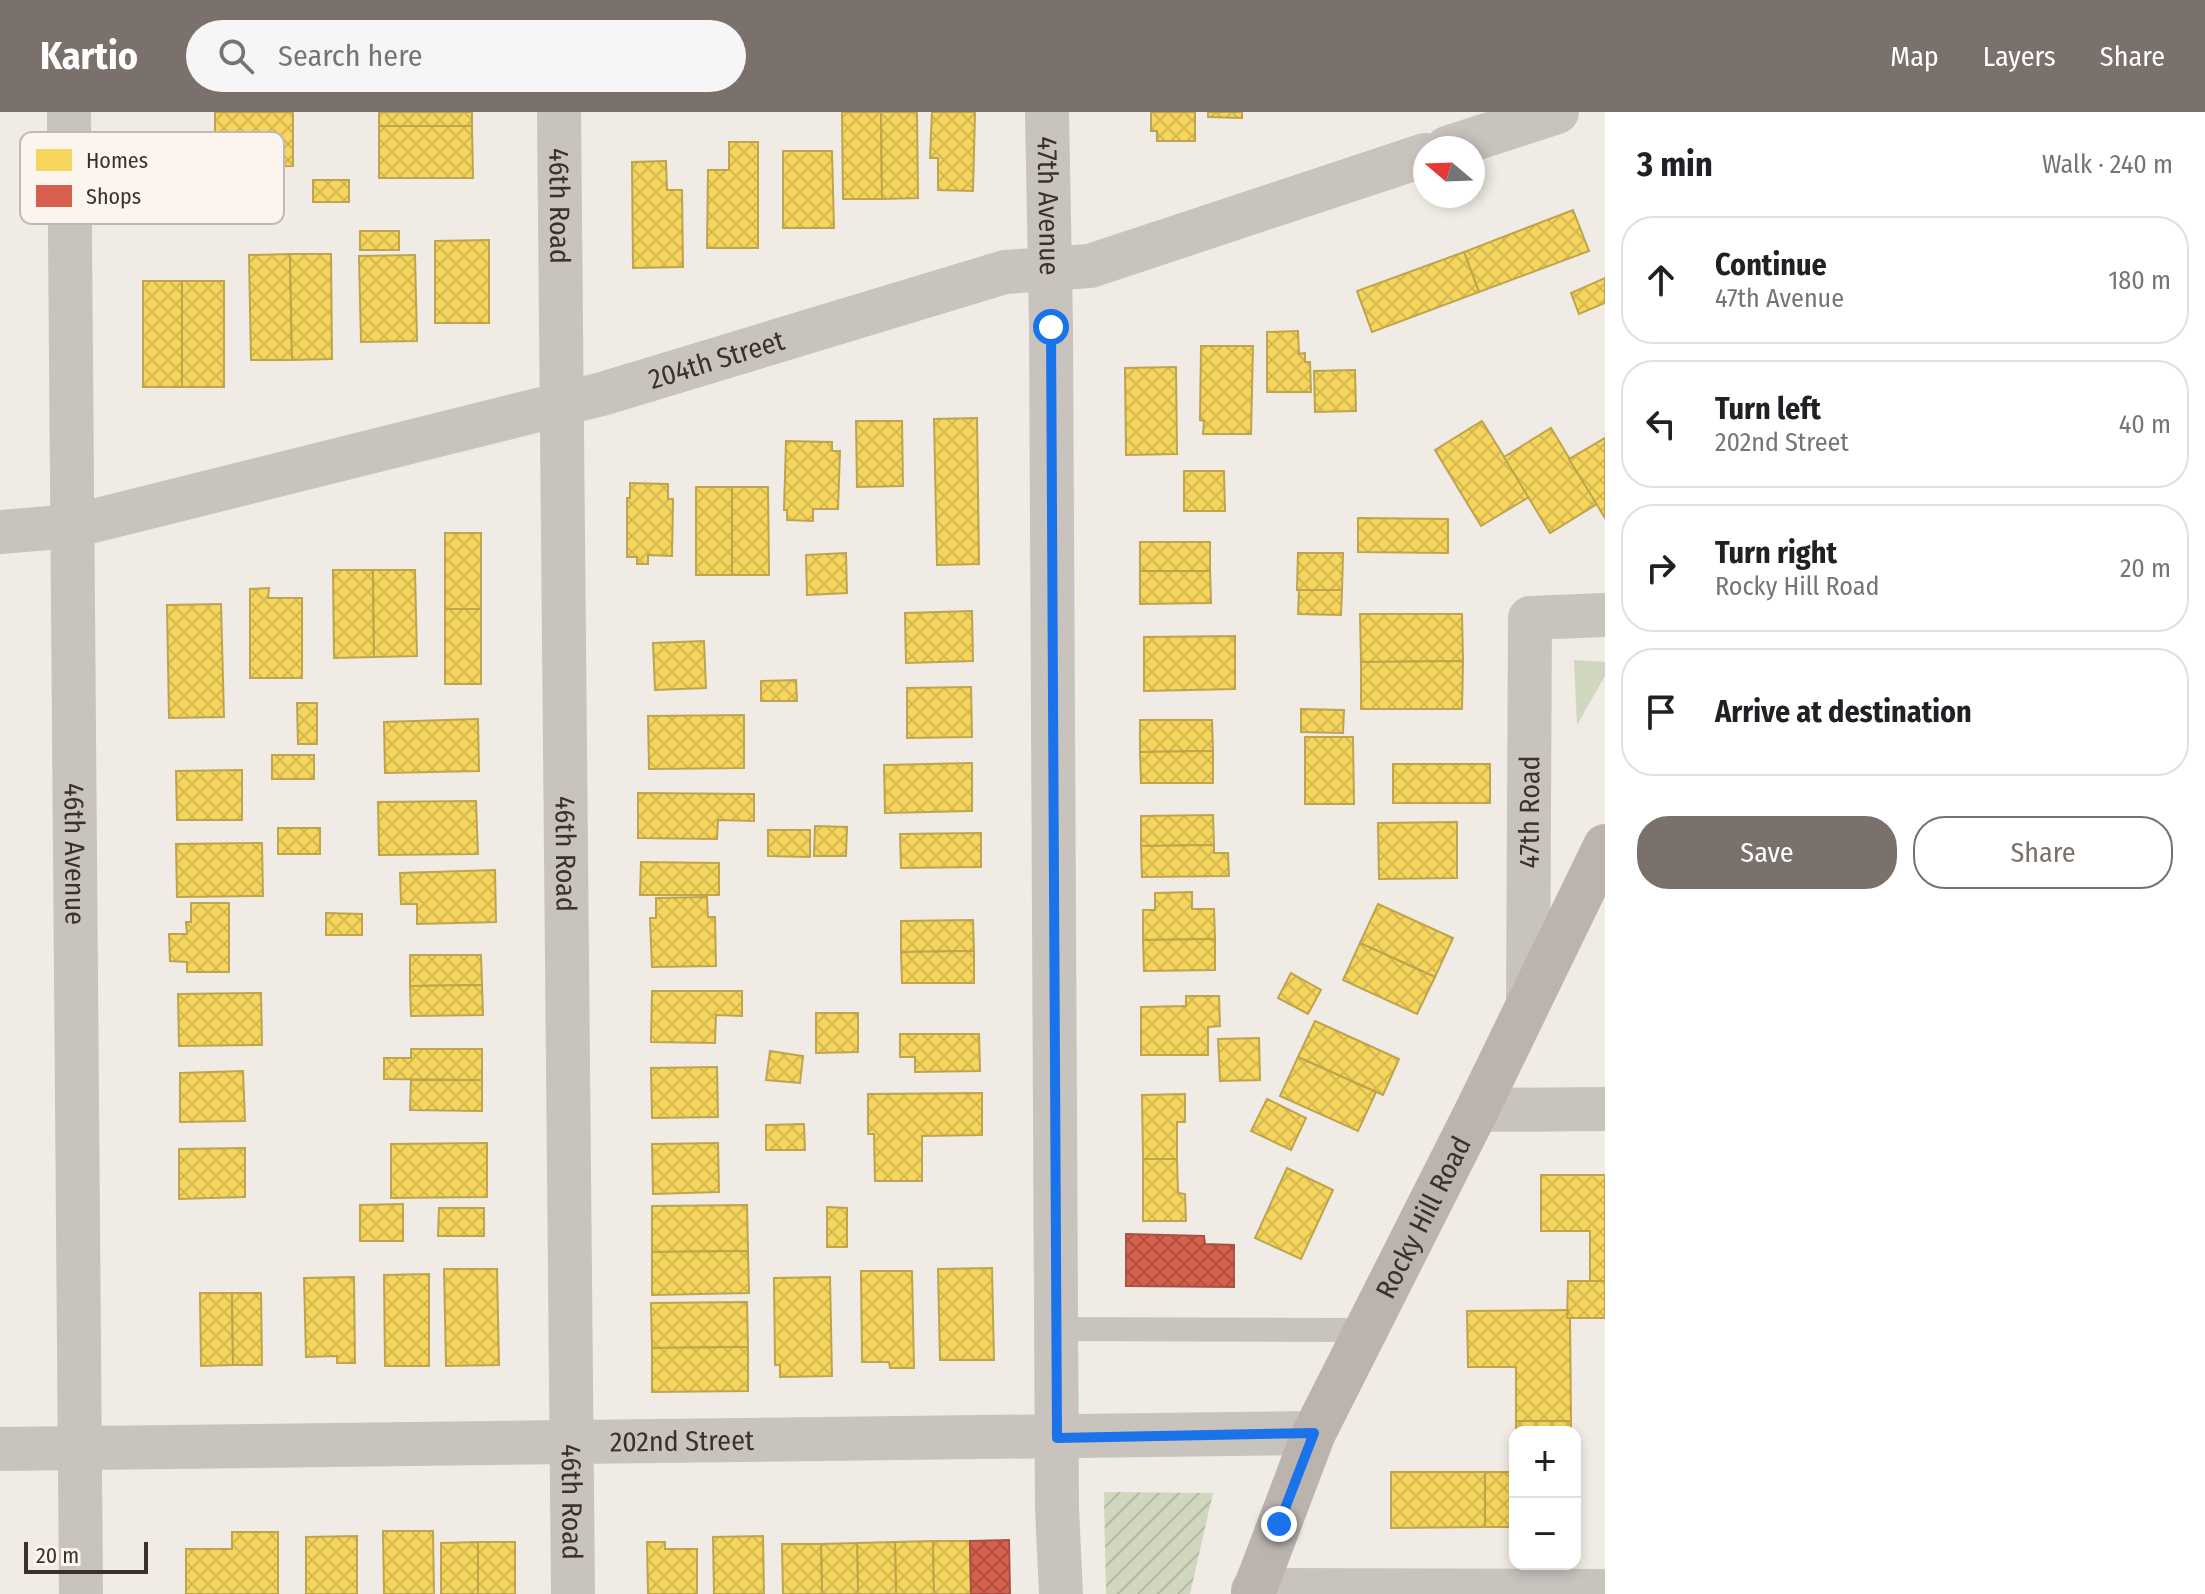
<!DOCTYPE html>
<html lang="en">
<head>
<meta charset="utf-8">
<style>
  :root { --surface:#fff; --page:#f6f6f6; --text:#202124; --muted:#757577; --line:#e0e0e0; --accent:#7a716c }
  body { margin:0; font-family:"Fira Sans Condensed",sans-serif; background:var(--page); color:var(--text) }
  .controls { position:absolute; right:24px; bottom:24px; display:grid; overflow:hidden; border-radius:16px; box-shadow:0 4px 12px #0003 }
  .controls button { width:72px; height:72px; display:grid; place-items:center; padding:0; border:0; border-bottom:2px solid var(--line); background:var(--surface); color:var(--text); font:40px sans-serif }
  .compass { position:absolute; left:1413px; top:24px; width:72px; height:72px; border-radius:50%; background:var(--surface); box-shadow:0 4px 12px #0003; rotate:289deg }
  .scale { position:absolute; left:24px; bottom:20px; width:124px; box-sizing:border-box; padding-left:8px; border:4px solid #3b302b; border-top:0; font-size:22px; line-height:28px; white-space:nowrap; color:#3b302b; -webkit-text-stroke:6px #fbf5ee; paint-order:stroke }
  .stop { position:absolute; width:24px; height:24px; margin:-18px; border:6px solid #1a73e8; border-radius:50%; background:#fff }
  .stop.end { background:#1a73e8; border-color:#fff; box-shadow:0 2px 8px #0008 }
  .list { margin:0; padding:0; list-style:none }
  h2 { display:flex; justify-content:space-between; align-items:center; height:104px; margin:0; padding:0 32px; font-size:34px }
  h2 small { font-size:26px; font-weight:400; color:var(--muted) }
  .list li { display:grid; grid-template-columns:52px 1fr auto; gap:24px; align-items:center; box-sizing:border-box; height:128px; margin:0 16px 16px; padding:0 16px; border:2px solid var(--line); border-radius:32px }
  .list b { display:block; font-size:30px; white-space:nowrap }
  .list p { margin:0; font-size:26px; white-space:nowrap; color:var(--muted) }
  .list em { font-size:26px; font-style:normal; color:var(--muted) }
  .actions { display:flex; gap:16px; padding:24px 32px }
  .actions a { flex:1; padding:18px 0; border:2px solid var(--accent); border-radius:32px; text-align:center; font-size:28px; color:var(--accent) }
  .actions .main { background:var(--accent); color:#fff }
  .icon { flex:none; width:44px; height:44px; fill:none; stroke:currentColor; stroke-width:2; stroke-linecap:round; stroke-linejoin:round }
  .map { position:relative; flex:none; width:1605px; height:1482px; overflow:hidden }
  header { display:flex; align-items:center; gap:48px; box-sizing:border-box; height:112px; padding:0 40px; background:var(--accent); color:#fff }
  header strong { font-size:38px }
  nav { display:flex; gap:44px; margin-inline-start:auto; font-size:28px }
  .search { width:560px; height:72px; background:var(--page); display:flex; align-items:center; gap:20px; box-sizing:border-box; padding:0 28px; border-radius:44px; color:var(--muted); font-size:30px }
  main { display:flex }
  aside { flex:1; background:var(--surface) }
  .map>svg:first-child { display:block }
  .green { fill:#d1d6bf }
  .garden { fill:url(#garden-furrows) }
  .homes { fill:url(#homes-cross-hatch); stroke:#bea44d; stroke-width:2 }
  .shops { fill:url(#shops-cross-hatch); stroke:#a85243; stroke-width:2 }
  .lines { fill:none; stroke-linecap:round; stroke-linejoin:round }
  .lane { stroke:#c9c3be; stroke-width:24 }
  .street { stroke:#c9c3be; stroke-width:44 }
  .secondary { stroke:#bab3ae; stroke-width:44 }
  .route { stroke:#1a73e8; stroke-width:10 }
  .labels { text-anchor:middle; stroke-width:8; stroke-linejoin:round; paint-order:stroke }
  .street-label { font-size:28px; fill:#3b302b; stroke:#fbf5ee }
  .key { fill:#fbf5ee; stroke:#c1bab4; stroke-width:2 }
  .key-label { font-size:22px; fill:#3b302b }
</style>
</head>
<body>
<header>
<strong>Kartio</strong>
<div class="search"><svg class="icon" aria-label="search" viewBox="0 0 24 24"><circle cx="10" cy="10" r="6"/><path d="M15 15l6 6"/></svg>Search here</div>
<nav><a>Map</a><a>Layers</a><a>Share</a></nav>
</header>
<main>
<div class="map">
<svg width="1605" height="1482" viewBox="0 0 1605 1482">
  <defs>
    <pattern id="garden-furrows" width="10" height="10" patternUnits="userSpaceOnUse" patternTransform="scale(2)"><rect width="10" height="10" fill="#d1d6bf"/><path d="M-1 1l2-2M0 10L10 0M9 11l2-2" fill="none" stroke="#b4b8a4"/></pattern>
    <pattern id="homes-cross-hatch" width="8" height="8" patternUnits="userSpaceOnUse" patternTransform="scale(2)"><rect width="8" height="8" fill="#f6d55c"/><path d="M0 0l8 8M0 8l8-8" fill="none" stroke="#d4b750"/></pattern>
    <pattern id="shops-cross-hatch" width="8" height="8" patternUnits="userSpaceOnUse" patternTransform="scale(2)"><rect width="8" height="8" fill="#d6604d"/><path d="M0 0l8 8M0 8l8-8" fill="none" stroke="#af5040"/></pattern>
  </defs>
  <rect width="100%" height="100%" fill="#f0ebe5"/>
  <path class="green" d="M1574 548 1605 550V564L1577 613Z"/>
  <path class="garden" d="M1104 1380 1213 1381 1190 1482H1106Z"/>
  <g class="homes">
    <path d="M215 0H293V54L215 55Z"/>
    <rect x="379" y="0" width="93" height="14"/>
    <path d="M842 0H881L882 87H843Z"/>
    <path d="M881 0H917L918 86 882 87Z"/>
    <path d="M932 0H975L973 79 938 78V46H930Z"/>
    <path d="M1151 0H1195V29H1157V19H1151Z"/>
    <path d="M1208 0H1242V6L1208 5Z"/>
    <path d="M379 14H472L473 66H379Z"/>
    <path d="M729 30H758V136H707L708 58H729Z"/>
    <path d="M783 39H832L834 116H783Z"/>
    <path d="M666 49 667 78H682L683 155 633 156 632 50Z"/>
    <rect x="313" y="68" width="36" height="22"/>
    <path d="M1573 98 1589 139 1479 180 1464 140Z"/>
    <rect x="360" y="119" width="39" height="19"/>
    <path d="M489 128V211H435V129Z"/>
    <path d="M1464 140 1479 180 1372 220 1357 179Z"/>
    <path d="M290 142 292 248H251L249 143Z"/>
    <path d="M290 142H331L332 247 292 248Z"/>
    <path d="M415 143 417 229 361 230 359 144Z"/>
    <path d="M1605 166V191L1579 202 1571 181Z"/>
    <rect x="143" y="169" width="39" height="106"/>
    <rect x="182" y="169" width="42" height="106"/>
    <path d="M1298 219 1299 242 1305 241V250H1310L1311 280H1267V220Z"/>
    <path d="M1201 234H1253L1251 322H1203L1204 309 1200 308Z"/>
    <path d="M1176 255 1177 342 1126 343 1125 256Z"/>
    <path d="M1355 258 1356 299 1315 300 1314 259Z"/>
    <path d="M977 306 979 452 937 453 934 307Z"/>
    <path d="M856 309H902L903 374 857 375Z"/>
    <path d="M1482 309 1529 385 1481 414 1435 338Z"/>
    <path d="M1551 316 1597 392 1550 421 1504 345Z"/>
    <path d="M1605 326V406L1569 347Z"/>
    <path d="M786 329 832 330V339H840L838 397H813V409L787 408V398H784Z"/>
    <path d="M1184 359H1224L1225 399H1184Z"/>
    <path d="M630 371 668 372V387H673L672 444 648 443V452H637V445H627V386H630Z"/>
    <rect x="696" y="375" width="36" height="88"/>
    <path d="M732 375H768L769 463H732Z"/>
    <path d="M1358 406 1448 407V441L1358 440Z"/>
    <rect x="445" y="421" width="36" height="76"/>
    <rect x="1140" y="430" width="70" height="29"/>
    <path d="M846 441 847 481 807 483 806 443Z"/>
    <path d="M1298 441H1343L1342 479 1297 478Z"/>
    <path d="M333 458H373L374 545 334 546Z"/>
    <path d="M373 458H415L417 544 374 545Z"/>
    <path d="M1140 459H1210L1211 491 1140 492Z"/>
    <path d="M269 476 268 486H302V566H250V477Z"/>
    <path d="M1299 478H1342L1341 503 1298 502Z"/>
    <path d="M221 492 224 605 169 606 167 493Z"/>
    <rect x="445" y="497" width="36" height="75"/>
    <path d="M972 499 973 549 906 551 905 501Z"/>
    <path d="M1360 502H1462L1463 549 1361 550Z"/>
    <path d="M1235 524V577L1144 579V525Z"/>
    <path d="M704 529 706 576 655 578 653 531Z"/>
    <path d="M1463 549 1462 597H1361V550Z"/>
    <path d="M796 568 797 589H761V569Z"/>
    <path d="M971 575 972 625 907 626V576Z"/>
    <path d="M297 591H317V632H298Z"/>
    <path d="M1301 597 1344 598 1343 621 1301 620Z"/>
    <path d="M744 603V656L649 657 648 604Z"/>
    <path d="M478 607 479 659 385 661 384 610Z"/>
    <path d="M1140 608H1212L1213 639 1140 640Z"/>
    <path d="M1305 625H1353L1354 692H1305Z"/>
    <path d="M1213 639V671H1141L1140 640Z"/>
    <rect x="272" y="643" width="42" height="24"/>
    <path d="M972 651V699L885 701 884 653Z"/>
    <rect x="1393" y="652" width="97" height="39"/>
    <path d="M242 658V708H177L176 659Z"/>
    <path d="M638 681 754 682V709L718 708 717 727 638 726Z"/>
    <path d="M476 689 478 742 379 743 378 690Z"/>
    <path d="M1213 703 1214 733 1141 734V704Z"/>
    <path d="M1457 710V766L1379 767 1378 711Z"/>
    <path d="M815 714 847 715 846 744H814Z"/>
    <rect x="278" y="716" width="42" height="26"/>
    <path d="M768 718H810V745L768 744Z"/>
    <path d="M981 721V755L901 756 900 722Z"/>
    <path d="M262 731 263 784 177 785 176 732Z"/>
    <path d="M1214 733V741H1228L1229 764 1142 765 1141 734Z"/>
    <path d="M641 750 719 751V783H640Z"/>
    <path d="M495 758 496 810 417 812V792H401L400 761Z"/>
    <path d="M1192 780V797H1214L1215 827 1143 828V798H1155V781Z"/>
    <path d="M707 785 708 805H715L716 854 652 855 650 806H656V786Z"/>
    <path d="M191 791H229V860H187V850L170 849 169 822H187L186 810H191Z"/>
    <path d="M1378 792 1453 826 1435 865 1360 831Z"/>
    <path d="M326 801 362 802V823H326Z"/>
    <path d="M973 808 974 839 901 840V809Z"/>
    <path d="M1215 827V858L1144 859 1143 828Z"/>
    <path d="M1360 831 1435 865 1417 902 1343 868Z"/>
    <path d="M974 839V871H902L901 840Z"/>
    <path d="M410 843H481L482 873 410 874Z"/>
    <path d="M1291 861 1321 878 1308 902 1278 886Z"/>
    <path d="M482 873 483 903 411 904 410 874Z"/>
    <path d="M652 879H742V904L716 903 715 931 651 930Z"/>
    <path d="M261 881 262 933 179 934 178 882Z"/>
    <path d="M1186 884H1219L1220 914 1208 915V943H1141V895L1186 894Z"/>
    <path d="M816 901H858V940L816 941Z"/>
    <path d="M1315 909 1399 947 1383 983 1298 945Z"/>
    <path d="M900 922H979L980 959 915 960V945H900Z"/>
    <path d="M1259 926 1260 968 1220 969 1218 927Z"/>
    <path d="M411 937H482V968L384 967V946H411Z"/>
    <path d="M770 939 803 944 800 971 766 968Z"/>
    <path d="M1298 945 1376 980 1358 1019 1280 984Z"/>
    <path d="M717 955 718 1005 652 1006 651 956Z"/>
    <path d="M243 959 245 1009 180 1010V961Z"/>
    <path d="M411 968H482V999L410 998Z"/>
    <path d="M982 981V1023L922 1024V1069H875L874 1022H868V982Z"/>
    <path d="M1185 982V1010H1177V1047H1143L1142 983Z"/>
    <path d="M1267 987 1306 1006 1291 1038 1251 1019Z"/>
    <path d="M804 1012 805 1038H766V1013Z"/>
    <path d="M487 1031V1085L391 1086V1032Z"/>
    <path d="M718 1031 719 1080 653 1082 652 1032Z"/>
    <path d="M245 1036V1085L179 1087V1037Z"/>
    <path d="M1143 1047H1177L1178 1081 1185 1082 1186 1109H1143Z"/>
    <path d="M1287 1056 1333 1078 1301 1147 1255 1126Z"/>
    <path d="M1541 1063H1605V1169H1590V1119H1541Z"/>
    <path d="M403 1092V1129H360V1093Z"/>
    <path d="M747 1093 748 1139 652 1140V1094Z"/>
    <path d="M827 1095 847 1096V1135H827Z"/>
    <path d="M439 1096H484V1124H438Z"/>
    <path d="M748 1139 749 1181 652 1183V1140Z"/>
    <path d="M992 1156 994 1248H940L938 1157Z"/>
    <path d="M444 1157H497L499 1253 446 1254Z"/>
    <path d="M861 1159H912L914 1256H890L889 1250H862Z"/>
    <path d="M429 1162V1254H385L384 1163Z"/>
    <path d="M354 1165 355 1251H337V1244L306 1245 304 1166Z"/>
    <path d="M830 1165 832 1264 780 1265V1253H775L774 1166Z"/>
    <path d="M1568 1169H1605V1206H1567Z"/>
    <path d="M200 1181H232L233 1253 201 1254Z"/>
    <path d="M232 1181H261L262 1253H233Z"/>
    <path d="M747 1190 748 1235 652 1236 651 1191Z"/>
    <path d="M1568 1198 1567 1206H1570L1571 1309H1516V1255H1468L1467 1199Z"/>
    <path d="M748 1235V1279L652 1280V1236Z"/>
    <rect x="1516" y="1309" width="55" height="11"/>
    <path d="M1391 1360H1485V1415L1391 1416Z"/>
    <rect x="1485" y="1360" width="30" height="55"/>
    <path d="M383 1419H433L434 1482H384Z"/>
    <path d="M232 1420H278V1482H186V1437H232Z"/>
    <path d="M357 1424V1482H306V1425Z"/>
    <path d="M763 1424 764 1482H714L713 1425Z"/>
    <path d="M933 1429 934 1482H896L895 1430Z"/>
    <path d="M933 1429H970L971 1482H934Z"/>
    <path d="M478 1430V1482H441V1431Z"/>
    <rect x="478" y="1430" width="37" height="52"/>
    <path d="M647 1430H665V1437H697V1482H648Z"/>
    <path d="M895 1430 896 1482H858L857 1431Z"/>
    <path d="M857 1431 858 1482H822L821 1432Z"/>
    <path d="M782 1432H821L822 1482H783Z"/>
  </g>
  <g class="shops">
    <path d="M1126 1122 1204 1124 1205 1132 1234 1133V1175L1126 1174Z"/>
    <path d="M1009 1428 1010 1482H971L970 1429Z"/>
  </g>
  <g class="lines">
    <path class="lane" d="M1056 1217 1366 1218"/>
    <g class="street">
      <path id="s1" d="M69 0 81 1482"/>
      <path id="s2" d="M559 0 573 1482"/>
      <path id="s3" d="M1047 0 1051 215 1057 1396 1061 1482"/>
      <path d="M1447 36 1557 0"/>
      <path id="s4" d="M0 420 73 414 602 282 1005 160 1090 154 1425 43"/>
      <path id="s5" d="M1528 892 1530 506 1605 503"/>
      <path d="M1477 998 1605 997"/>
      <path id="s6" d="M0 1337 1314 1321"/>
      <path d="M1253 1478 1605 1479"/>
    </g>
    <path class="secondary" id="s7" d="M1253 1482 1314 1321 1477 998 1605 734"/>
  </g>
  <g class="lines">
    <path class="route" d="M1051 215 1057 1326 1314 1321 1279 1412"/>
  </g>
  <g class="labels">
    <g class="street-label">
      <text dy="10" stroke="none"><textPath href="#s2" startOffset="94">46th Road</textPath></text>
      <text dy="10" stroke="none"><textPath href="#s3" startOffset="94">47th Avenue</textPath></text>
      <text dy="10" stroke="none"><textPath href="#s4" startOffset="738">204th Street</textPath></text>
      <text dy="10" stroke="none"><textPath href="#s5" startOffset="192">47th Road</textPath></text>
      <text dy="10" stroke="none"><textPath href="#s1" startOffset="742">46th Avenue</textPath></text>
      <text dy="10" stroke="none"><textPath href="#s2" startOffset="742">46th Road</textPath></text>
      <text dy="10" stroke="none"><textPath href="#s7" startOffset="414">Rocky Hill Road</textPath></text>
      <text dy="10" stroke="none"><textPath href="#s6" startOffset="682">202nd Street</textPath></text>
      <text dy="10" stroke="none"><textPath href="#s2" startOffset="1390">46th Road</textPath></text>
    </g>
  </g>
  <rect x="20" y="20" width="264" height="92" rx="12" class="key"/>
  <rect x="36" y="37" width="36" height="22" fill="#f6d55c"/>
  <rect x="36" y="73" width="36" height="22" fill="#d6604d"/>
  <g class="key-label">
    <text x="86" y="56">Homes</text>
    <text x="86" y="92">Shops</text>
  </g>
</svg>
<div class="controls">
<button>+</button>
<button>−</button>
</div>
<svg class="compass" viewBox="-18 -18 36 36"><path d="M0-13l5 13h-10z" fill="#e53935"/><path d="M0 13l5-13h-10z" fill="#757577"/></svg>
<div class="scale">20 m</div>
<div class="stop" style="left:1051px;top:215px"></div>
<div class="stop end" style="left:1279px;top:1412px"></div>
</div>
<aside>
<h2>3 min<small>Walk · 240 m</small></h2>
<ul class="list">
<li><svg class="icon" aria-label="ahead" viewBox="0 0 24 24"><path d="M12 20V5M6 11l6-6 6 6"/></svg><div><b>Continue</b><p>47th Avenue</p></div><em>180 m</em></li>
<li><svg class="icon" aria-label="left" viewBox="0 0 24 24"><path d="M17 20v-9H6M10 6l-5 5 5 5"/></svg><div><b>Turn left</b><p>202nd Street</p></div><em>40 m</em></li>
<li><svg class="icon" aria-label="right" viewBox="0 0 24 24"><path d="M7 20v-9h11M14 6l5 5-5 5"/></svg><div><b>Turn right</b><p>Rocky Hill Road</p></div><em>20 m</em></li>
<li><svg class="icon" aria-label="arrive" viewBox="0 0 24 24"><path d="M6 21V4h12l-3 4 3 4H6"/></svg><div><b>Arrive at destination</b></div></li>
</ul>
<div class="actions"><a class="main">Save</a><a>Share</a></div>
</aside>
</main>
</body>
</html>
